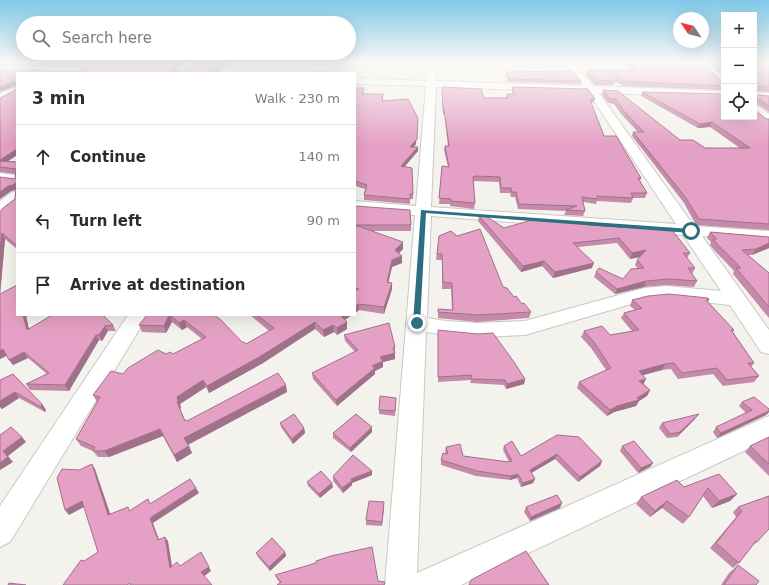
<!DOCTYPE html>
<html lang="en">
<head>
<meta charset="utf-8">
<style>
  :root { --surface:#fff; --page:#f2f2f3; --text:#2b2b33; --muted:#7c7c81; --line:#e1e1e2 }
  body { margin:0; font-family:"DejaVu Sans",sans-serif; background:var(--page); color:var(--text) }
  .controls { position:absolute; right:12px; top:12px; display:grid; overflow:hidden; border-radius:0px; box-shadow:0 4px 16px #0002 }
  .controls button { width:36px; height:36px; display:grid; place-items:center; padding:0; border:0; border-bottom:1px solid var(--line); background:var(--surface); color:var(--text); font:20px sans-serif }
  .compass { position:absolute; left:673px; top:12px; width:36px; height:36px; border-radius:50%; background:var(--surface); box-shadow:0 4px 16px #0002; rotate:305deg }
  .stop { position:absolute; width:12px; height:12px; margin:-9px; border:3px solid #2c6f81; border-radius:50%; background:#fff }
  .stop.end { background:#2c6f81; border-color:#fff; box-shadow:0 1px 4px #0008 }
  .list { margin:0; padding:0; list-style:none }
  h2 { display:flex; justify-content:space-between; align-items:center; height:52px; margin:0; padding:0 16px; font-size:17px }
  h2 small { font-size:13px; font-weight:400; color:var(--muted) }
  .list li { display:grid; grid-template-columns:26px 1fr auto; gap:12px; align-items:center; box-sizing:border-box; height:64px; padding:0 16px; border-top:1px solid var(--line) }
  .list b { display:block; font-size:15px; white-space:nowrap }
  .list em { font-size:13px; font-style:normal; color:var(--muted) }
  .icon { flex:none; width:22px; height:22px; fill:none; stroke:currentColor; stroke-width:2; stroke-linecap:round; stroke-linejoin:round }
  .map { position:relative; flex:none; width:769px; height:585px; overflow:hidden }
  .search { position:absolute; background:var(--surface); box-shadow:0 4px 16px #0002; left:16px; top:16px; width:340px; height:44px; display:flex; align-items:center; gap:10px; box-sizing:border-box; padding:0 14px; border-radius:22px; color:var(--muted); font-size:15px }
  .panel { position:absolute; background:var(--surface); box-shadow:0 4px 16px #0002; left:16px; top:72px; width:340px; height:244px; border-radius:0px }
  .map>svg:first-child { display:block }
  .water { fill:#84e5e8 }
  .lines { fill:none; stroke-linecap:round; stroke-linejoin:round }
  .stream { stroke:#84e5e8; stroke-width:2.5 }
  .minor-casing { stroke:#cac8c3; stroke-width:2 }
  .minor { fill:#fff; fill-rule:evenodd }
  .wall { fill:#c58aa9 }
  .shaded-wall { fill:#a0718a }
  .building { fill:#e5a1c5; stroke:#a0718a }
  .route { fill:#2c6f81 }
</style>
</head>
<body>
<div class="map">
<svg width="769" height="585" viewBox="0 0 769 585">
  <rect width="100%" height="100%" fill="#f4f2ec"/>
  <path class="water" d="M382 63H411L316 73H290Z"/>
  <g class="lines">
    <path class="stream" d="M31 70 50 71"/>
    <defs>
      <g id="minor">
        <path d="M186 63H196L184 73H173Z"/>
        <path d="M427 63H436V81L583 86 564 63H573L594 86 724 91V97L599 93 694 226 769 231V241L702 236 769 330V354L761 352 730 305 666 298 645 300 525 335 477 337 446 335 426 332 417 573 769 416V439L461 585H385L415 215 355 211V201L416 206 426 86 355 84V78L426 81ZM436 87 588 92 676 224 431 207ZM431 216 683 235 721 291 666 286 644 288 525 321 477 323 446 321 427 318Z"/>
        <path d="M699 63H708L724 78V86L721 85Z"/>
        <path d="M17 86V93L0 101V94Z"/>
        <path d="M754 92 769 93V99L754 98Z"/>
        <path d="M754 105 758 106 769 114V123L765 122 754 113Z"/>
        <path d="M0 173 17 175V183L0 181Z"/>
        <path d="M17 191V203L5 212 0 214V201L12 192Z"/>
        <path d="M128 315H148L10 542 0 547V506Z"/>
      </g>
    </defs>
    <use href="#minor" class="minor-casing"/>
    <use href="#minor" class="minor"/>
  </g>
  <g class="wall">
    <path d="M0 63H183L174 70H184L193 63H228L217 73H17V155L8 161 17 162V249L5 239 0 294 17 315H26L29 329 113 325 116 331H108L102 341 99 340 69 391 30 390 26 384 47 374 28 358 13 365 7 355 0 359V212L15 199 16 189 11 191 0 199V177L15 179V174L0 172V98L16 90V85L0 92V70L82 71 79 68 0 66Z"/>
    <rect x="347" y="63" width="16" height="1"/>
    <path d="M626 63H703L722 82 724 83V90L623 86 615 81 613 85H595L586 75 587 70 632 71 626 64Z"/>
    <path d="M710 63H724V76Z"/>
    <path d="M754 63H769V92L755 91V94L756 95 769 96V112L759 105 755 104V110L766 119H769V230L696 225 684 203 632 136 633 132H638L622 115 614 104 608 103 602 95 603 90 680 140 705 148H740L710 127 698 128 641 96 642 92 724 117Z"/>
    <path d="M506 72 581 81 580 84 508 82 506 75Z"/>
    <path d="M442 87 484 98H506L507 94H513L512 91V87L595 99 593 103H591L604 136 641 178 640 181 647 193 645 198H633L631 203 597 201 596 204 583 202 585 211 583 216 564 215 566 211 518 209 515 197H511L510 193H500L499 182 474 181 473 182 475 203 474 209 450 206V204H439L442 166 448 167 444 150 445 146H448L444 113 443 115Z"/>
    <path d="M355 88 364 92V94L383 98V101L416 144 414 147 418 151 404 166 413 194V199H410V204L364 200V195L365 189 355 186Z"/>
    <path d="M355 206 411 225V231H372L403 249 399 253 402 256V263L392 267 388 282 392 283V289L384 314 359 310 355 313Z"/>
    <path d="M479 216 504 228 588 225 690 253 687 258 695 268 692 274 697 281 694 287 666 285 644 287 615 294 594 277 596 272 623 279 638 269 635 265 637 260 640 257 630 259 617 243 578 247 592 268 553 278 542 266 521 272 478 221Z"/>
    <path d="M710 232 769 237V248L752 255H748L769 273V318L733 274 734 271 715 251 710 245 711 242 707 238Z"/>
    <path d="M439 236 514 297 531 312 529 318 477 322 438 318V309L452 310 451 289H442V260H436Z"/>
    <path d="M632 300H709L708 302 734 330 733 332 754 363 751 367 759 376 754 382 723 386 713 374 678 379 671 369 662 370 643 375 644 384 650 390 647 396 639 401 636 406 614 412 607 416 577 388 579 382 606 370 591 348 581 337 584 331 610 335 632 331 621 318 624 313 635 310 630 306Z"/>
    <path d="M147 315H214L242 342 246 344 269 331 250 315H352L345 320 347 322V329L337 335 334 332 324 337 315 329 263 363 209 393 206 387 180 404 181 408 180 409 185 421H187L287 392 188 445 192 453 177 462 163 436 109 457H98L93 451 81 446 76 439 97 402 93 395 123 374 166 354H173L202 339 187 327 182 330 172 322 166 333 142 332 139 325Z"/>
    <path d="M438 330 525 379 524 384 506 389 504 385 470 383 471 380 438 382Z"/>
    <path d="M344 335 395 347V359L383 362V367L375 371V374L337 406 313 379 312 373 355 352 345 341Z"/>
    <path d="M0 380 42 404 46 410 45 412 19 398 2 409 0 407Z"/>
    <path d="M380 396 396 398 395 416 379 414Z"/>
    <path d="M742 402 769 409V412L766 415 717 438 713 432 716 427 746 413 739 406Z"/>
    <path d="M695 419 677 437 667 438 659 428 662 423Z"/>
    <path d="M280 423 304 428 305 433 293 444 281 427Z"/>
    <path d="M372 432 351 452 333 438V433Z"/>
    <path d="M557 435 602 461 600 466 578 482 555 459 531 473 535 479 533 483 521 487 517 478 510 480 476 476 441 465V460L446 454 445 451 446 447 463 456 509 462 503 450 504 446 521 456Z"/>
    <path d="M769 437V476L745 452 750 446Z"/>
    <path d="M622 446 653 463 650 467 638 473 620 451Z"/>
    <path d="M719 474 737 494 730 501 712 508 703 496 689 517 683 524 662 508 650 517 636 504 641 497 684 487Z"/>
    <path d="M372 475 352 483V485L343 493 333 481V476Z"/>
    <path d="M307 482 333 487 320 498 308 486Z"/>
    <path d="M769 496 757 542 751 547 739 563 733 568 710 548 736 517 733 512 738 507Z"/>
    <path d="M384 507 382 526 366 525V520Z"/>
    <path d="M526 507 560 508 530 521 524 512Z"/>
    <path d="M285 552 286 556 270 571 258 557 256 553Z"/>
    <path d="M738 565 756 585H721L729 573Z"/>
    <path d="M275 575 378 581 385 585 280 583 277 579Z"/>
  </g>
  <g class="shaded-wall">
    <path d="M178 63H183L172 72 171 70V68Z"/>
    <path d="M223 63H228L217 73H212Z"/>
    <path d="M617 77 613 85 614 81Z"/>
    <path d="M15 81 17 85 0 92V87Z"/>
    <path d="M444 109V113L443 115V111Z"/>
    <path d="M418 118 416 144 410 151V147Z"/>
    <path d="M712 122 710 127 698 128 700 124Z"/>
    <path d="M418 147V151L401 171V166Z"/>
    <path d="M17 149V155L1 166 0 163V160Z"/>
    <path d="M17 182V189L15 190 11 191 0 199V192L8 186Z"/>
    <path d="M2 233 5 239 0 296V251Z"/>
    <path d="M403 242V249L395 257V250Z"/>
    <path d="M769 243V248L752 255 756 249Z"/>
    <path d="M646 250 644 256 630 259 632 253Z"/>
    <path d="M402 256V263L392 267 387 289V282L392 260Z"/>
    <path d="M544 261 542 266 521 272 523 266Z"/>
    <path d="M594 263 592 268 553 278 555 272Z"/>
    <path d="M646 281 644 287 615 294 617 289Z"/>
    <path d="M392 283V289L384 314V307Z"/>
    <path d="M359 304V310L355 313V306Z"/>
    <path d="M23 315H26L30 336 27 330Z"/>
    <path d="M170 315 172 322 166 333 164 326Z"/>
    <path d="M340 315H352L341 322Z"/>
    <path d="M184 320 187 327 182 330 179 323Z"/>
    <path d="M315 322V329L263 363 209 393 207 386Z"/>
    <path d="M347 322V329L337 335V328Z"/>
    <path d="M333 325 334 332 324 337 323 330Z"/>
    <path d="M105 326 108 331 102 341 99 335Z"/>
    <path d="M96 335 99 340 69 391 65 385Z"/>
    <path d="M3 349 8 355 0 359V351Z"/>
    <path d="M24 352 28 358 13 365 9 360Z"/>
    <path d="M395 353V359L383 362V367L375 371V374L337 406 336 400 372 366 380 357Z"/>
    <path d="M665 364 662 370 636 377 639 371Z"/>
    <path d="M525 379 524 384 506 389 507 384Z"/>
    <path d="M646 379 643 385 639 381Z"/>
    <path d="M203 380 206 387 180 404 181 408 180 409 177 402V397Z"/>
    <path d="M286 385 287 392 187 445 184 438Z"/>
    <path d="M650 390 647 396 639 401 636 406 614 412 607 416 610 410 617 406 637 398Z"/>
    <path d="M15 392 19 398 2 409 0 407V401Z"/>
    <path d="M42 404 46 410 45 412 41 407Z"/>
    <path d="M769 411V412L766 415 717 438 721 433Z"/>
    <path d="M699 414 695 419 677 437 680 432Z"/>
    <path d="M372 427V432L351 452 350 448Z"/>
    <path d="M304 428 305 433 293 444 292 439Z"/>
    <path d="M160 429 163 436 109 457 104 451Z"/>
    <path d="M22 437 26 442 8 456 13 462 0 470V463L3 451Z"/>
    <path d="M189 446 192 453 177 462 174 455Z"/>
    <path d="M557 454 555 459 528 475 530 470Z"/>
    <path d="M602 461 600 466 578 482 580 477Z"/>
    <path d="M653 463 650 467 638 473 641 468Z"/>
    <path d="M92 464 95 469 112 519 108 515Z"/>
    <path d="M372 471V475L352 483V485L343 493 342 488 351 479Z"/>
    <path d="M518 474 517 478 510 480 511 476Z"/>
    <path d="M535 479 533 483 521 487 523 483Z"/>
    <path d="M332 483 333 487 320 498 319 494Z"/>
    <path d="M196 488 199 493 153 523 161 545 158 540 150 518Z"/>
    <path d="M737 494 730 501 712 508 719 501Z"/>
    <path d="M82 501 86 506 69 515 65 510Z"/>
    <path d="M667 501 662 508 650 517 655 511Z"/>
    <path d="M384 502V507L382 526V522Z"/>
    <path d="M562 503 560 508 530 521 531 517Z"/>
    <path d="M165 537 168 541 173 572 170 568Z"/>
    <path d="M201 552 211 571 203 577 201 572Z"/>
    <path d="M285 552 286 556 270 571 269 567Z"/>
  </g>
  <g class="building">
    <path d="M35 63H178L171 68V70H184L193 63H223L212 73H17V149L0 160V98L16 90 15 81 0 87V70L83 71 84 69 78 65Z"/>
    <path d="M630 63H703L722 82 724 83V86L624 81 617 77 614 81 596 80 587 70 637 71Z"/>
    <path d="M716 63H724V70Z"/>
    <path d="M754 63H769V87L756 86 755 88V94L756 95 769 96V106L761 100 755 99V110L766 119H769V224L699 219 686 198 633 132H644L623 110 616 99H610L603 90 618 91 680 140H693L705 148H750L712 122 700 124 642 92 724 94V117H754Z"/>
    <path d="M572 71 581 81 509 79 506 72Z"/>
    <path d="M442 87 481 89 484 98H508L507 94H515L512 87 588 89 595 99H591L592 100H590L604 136H616L641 178H638L647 193H631L633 198 597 196V199L582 197 585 211 566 210 577 206 519 204 516 192H512L511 188H501L500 177 475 176 473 177 475 203 451 201V199L439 198 442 166 449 167 445 146H449L444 109 443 111Z"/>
    <path d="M355 88H364L362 94H383L382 101 408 99 418 118 417 139 410 147H418L401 166 412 168 413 194H410V199L364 195 367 185 355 181Z"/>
    <path d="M0 161 17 162V182L13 185 8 186 0 192V177L15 179 16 169 0 167Z"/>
    <path d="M17 188V246L2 233 0 251V212L3 208 15 199 16 189Z"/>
    <path d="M355 206 410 210 411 225H355Z"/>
    <path d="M479 216H486L504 228 532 220 588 224V225L672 230 690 253H683L695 268H688L697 281 669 279 646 281 617 289 596 272 599 268 623 279 631 269 644 268 637 260 646 250 632 253 619 238 573 243 594 263 555 272 544 261 523 266Z"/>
    <path d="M355 225 403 242 395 250 402 256 392 260 387 282 392 283 384 307 359 304 355 306V291L359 289 355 288Z"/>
    <path d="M480 229 503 287 507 288 514 297 516 296 522 304 524 303 531 312 478 315 438 312V309L453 310 452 283 443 282 442 254H437L439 236 451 231 457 236Z"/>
    <path d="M710 232 769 237V243L756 249 742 250 769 273V307L736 268H741L718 245 713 239H717Z"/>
    <path d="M17 285V315H23L27 330 52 315H103L113 325 105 326 99 335H96L65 385 26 384 49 373 24 352 9 360 3 349 0 351V294Z"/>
    <path d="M669 294 708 298 709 300H706L734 330H731L754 363H748L759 376 727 380 717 368 682 373 674 363 665 364 639 371 646 379 639 381 650 390 637 398 639 400 617 406 610 410 579 382 611 368 594 342 584 331 602 326 610 335 639 330 624 313 642 308 632 300 648 296Z"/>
    <path d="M147 315H169L164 326 139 325Z"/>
    <path d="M170 315H214L221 320 242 342H244L246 344 274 328 257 315H340L347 322 337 328 333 325 323 330 315 322 261 356 207 386 203 380 177 397 178 401 177 402 185 421 187 420V421L278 373 286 385 184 438 189 446 174 455 160 429 104 451H93L95 447 76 439 100 397 93 395 111 371 123 374 128 368 158 350 166 354 170 352 173 354 206 337 184 320 179 323Z"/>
    <path d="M389 323 395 347 393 348 395 353 380 357 383 361 372 366 375 368 336 400 312 373 358 350 344 335Z"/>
    <path d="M438 330 478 334 493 333 514 362 525 379 507 384 505 380 471 379 472 375 438 377Z"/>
    <path d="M13 374 42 404 41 407 15 392 0 401V380Z"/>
    <path d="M380 396 396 398 395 411 379 410Z"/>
    <path d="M754 397 769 409V411L721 433 716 427 752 410 742 402Z"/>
    <path d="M294 414 304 428 292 439 280 423Z"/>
    <path d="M356 414 372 427 350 448 333 433Z"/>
    <path d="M699 414 680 432 670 434 662 423Z"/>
    <path d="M11 427 22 437 3 451 8 457 0 463V435Z"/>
    <path d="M557 435 579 437 602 461 580 477 557 454 530 470 535 479 523 483 518 474 511 476 477 471 441 460 443 453 448 454 446 447 460 444 463 456 509 462 512 461 504 446 512 441 521 456Z"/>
    <path d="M769 437V464L750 446Z"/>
    <path d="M634 441 653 463 641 468 622 446Z"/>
    <path d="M353 455 372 471 351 479 352 481 342 488 333 476Z"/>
    <path d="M92 464 108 515 128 507 129 511 148 499 150 504 190 479 196 488 150 518 158 540 165 537 170 568 177 562 180 566 201 552 209 567 201 572 212 585H130V583L127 585H63L81 560 84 561 98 552 82 501 65 510 57 478 62 469 79 470Z"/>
    <path d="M321 471 332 483 319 494 307 482Z"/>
    <path d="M719 474 737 494 719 501 708 488 689 517 667 501 655 511 641 497 677 480 684 487Z"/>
    <path d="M557 495 562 503 531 517 526 507Z"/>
    <path d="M769 496V529L757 542 756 541 739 563 716 543 742 511 738 507Z"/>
    <path d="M369 501 384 502 382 522 366 520Z"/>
    <path d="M272 538 285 552 269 567 256 553Z"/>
    <path d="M372 547 378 581 385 582 384 585H277L281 582 275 575 316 563V561L331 556Z"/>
    <path d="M526 551 549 585H469L471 580Z"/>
    <path d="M738 565 759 581 756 585H724Z"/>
    <path d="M9 583 26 585H8Z"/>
  </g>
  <linearGradient id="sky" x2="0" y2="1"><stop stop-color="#80c8e8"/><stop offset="0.43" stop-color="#faf9f6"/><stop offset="1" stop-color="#faf9f6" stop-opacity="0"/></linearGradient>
  <rect width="769" height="145" fill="url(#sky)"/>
  <path class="route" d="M421 210 691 229 693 231 691 233 426 213 420 323 417 326 413 323Z"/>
</svg>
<div class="controls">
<button>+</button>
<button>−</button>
<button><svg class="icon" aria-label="locate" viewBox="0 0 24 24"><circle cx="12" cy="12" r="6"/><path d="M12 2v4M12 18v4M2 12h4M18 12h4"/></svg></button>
</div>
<svg class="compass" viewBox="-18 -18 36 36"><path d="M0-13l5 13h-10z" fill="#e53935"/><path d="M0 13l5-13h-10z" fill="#7c7c81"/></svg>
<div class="stop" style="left:691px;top:231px"></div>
<div class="stop end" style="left:417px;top:323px"></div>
<div class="search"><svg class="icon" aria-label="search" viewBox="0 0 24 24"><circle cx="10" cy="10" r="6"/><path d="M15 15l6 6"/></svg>Search here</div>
<section class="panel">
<h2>3 min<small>Walk · 230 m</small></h2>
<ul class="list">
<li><svg class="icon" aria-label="ahead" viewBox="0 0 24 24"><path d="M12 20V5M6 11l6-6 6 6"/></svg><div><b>Continue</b></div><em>140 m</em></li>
<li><svg class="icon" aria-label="left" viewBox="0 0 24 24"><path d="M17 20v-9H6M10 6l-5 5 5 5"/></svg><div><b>Turn left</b></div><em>90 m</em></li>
<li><svg class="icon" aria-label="arrive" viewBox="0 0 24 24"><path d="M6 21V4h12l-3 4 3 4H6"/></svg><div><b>Arrive at destination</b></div></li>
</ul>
</section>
</div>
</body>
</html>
